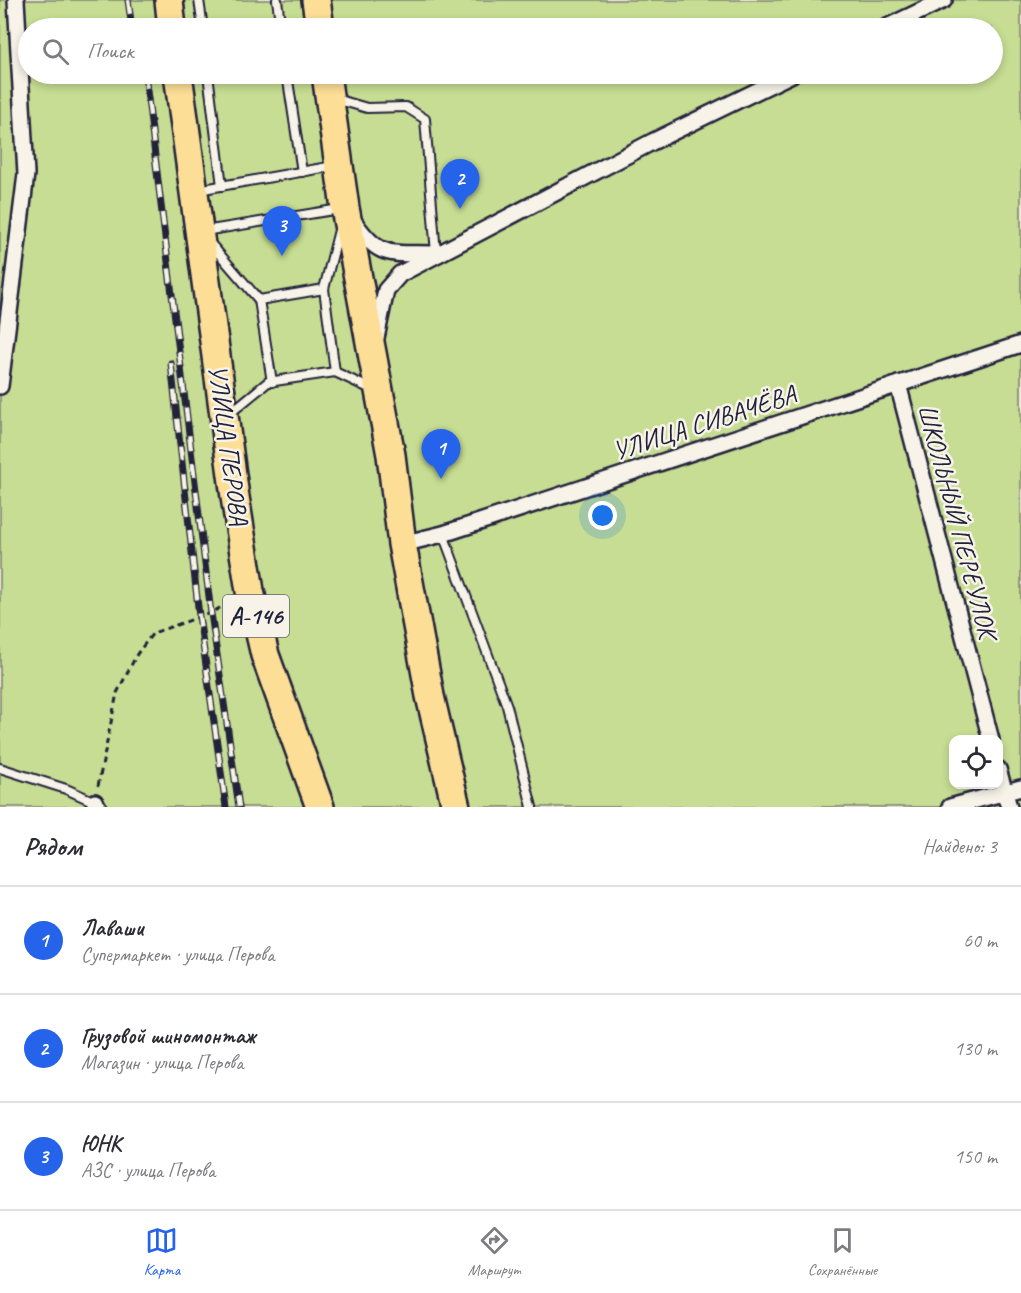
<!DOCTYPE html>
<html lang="ru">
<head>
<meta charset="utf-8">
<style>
  :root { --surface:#fff; --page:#f7f7f7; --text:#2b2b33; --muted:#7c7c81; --line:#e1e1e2; --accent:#2563eb }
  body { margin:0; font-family:Caveat,sans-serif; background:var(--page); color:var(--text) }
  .controls { position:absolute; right:18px; bottom:18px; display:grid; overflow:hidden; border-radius:12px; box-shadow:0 3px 9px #0003 }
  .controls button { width:54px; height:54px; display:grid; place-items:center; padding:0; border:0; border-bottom:2px solid var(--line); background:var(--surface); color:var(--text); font:30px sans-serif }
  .you { position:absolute; left:603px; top:516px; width:21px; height:21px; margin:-15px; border:4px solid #fff; border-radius:50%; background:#1a73e8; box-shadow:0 0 0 9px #1a73e833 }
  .badge { display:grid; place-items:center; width:39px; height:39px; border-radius:50%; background:var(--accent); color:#fff; font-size:20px; font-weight:700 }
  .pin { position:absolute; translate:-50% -50px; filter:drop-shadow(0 2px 3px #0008) }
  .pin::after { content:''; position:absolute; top:32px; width:21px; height:18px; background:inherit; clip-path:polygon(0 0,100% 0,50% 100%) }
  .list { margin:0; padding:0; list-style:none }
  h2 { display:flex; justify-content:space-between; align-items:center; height:78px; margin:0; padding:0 24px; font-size:26px }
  h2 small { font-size:20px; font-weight:400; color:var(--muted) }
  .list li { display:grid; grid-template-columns:39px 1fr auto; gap:18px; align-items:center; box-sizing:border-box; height:108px; padding:0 24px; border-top:2px solid var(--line) }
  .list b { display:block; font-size:22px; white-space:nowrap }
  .list p { margin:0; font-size:20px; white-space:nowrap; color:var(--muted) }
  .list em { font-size:20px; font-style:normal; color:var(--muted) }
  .icon { flex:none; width:33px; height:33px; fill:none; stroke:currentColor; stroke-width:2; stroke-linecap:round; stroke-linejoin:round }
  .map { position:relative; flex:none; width:1021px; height:807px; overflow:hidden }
  .search { position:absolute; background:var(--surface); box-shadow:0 3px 9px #0003; left:18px; right:18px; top:18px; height:66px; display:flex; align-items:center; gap:15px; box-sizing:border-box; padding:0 21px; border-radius:33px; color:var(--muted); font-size:22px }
  .sheet { height:402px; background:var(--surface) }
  nav { display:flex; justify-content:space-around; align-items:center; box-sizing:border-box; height:84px; border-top:2px solid var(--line); background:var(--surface); font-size:16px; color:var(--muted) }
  nav a { display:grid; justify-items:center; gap:3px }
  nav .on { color:var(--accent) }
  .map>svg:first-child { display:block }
  .green { fill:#c6dd93; stroke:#748067; stroke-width:1.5; fill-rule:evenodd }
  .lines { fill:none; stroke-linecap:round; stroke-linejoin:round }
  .lane-casing { stroke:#22223b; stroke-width:12 }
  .street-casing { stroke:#22223b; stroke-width:20 }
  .highway-casing { stroke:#22223b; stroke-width:32 }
  .path { stroke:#22223b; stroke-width:3; stroke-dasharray:6 4.5; stroke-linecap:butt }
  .lane { stroke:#f7f3e8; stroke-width:8 }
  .street { stroke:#f7f3e8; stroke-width:15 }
  .highway { stroke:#fdde96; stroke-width:27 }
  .rail-casing { stroke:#22223b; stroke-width:7 }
  .rail { stroke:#f7f3e8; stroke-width:4.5; stroke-dasharray:14; stroke-linecap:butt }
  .labels { text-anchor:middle; stroke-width:5; stroke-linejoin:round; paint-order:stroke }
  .shield { fill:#f7f3e8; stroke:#62616f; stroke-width:1.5 }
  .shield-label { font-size:24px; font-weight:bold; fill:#22223b }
  .street-label { font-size:26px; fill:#22223b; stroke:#f7f3e8 }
</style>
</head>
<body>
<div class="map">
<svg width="1021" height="807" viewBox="0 0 1021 807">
  <rect width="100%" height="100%" fill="#f7e6de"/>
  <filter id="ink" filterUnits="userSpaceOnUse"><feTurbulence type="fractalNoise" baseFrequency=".0167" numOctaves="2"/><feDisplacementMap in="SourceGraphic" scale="12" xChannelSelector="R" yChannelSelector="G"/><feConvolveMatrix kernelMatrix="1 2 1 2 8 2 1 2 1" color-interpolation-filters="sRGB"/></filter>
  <g filter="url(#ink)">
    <path class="green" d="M0 0H1021V807H0ZM28 28H992V74H28ZM954 740H998V784H954Z"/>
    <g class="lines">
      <defs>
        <g id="lane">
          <path d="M199 0 203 28"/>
          <path d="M277 0 281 28"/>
          <path d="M208 74 222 186"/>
          <path d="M287 74 302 172"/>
          <path d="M336 99 367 108 406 107 425 119 436 254"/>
          <path d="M198 190 334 166"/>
          <path d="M204 231 340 209"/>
          <path d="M209 242 259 300 272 382"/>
          <path d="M259 300 324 289"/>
          <path d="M335 372 324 289 339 230"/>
          <path d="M229 414 268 382 335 372 371 389"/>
          <path d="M443 534 507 706 532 807"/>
          <path d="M0 768 66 789 95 802"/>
        </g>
        <g id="street">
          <path d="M885 28 944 0"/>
          <path d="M352 219C379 259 388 253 433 254"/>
          <path d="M376 338 386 290 400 274 652 142 792 74"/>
          <path d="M898 384 991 740"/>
          <path d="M0 386 26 174 16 0"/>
          <path d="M402 544 443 534 1021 344"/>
          <path d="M998 769 1009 807"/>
          <path d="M95 802 98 807"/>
          <path d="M950 807 1021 788"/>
        </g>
        <g id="highway">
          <path d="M169 0 172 28"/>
          <path d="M316 0 320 28"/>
          <path d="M178 74 235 497 250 591 265 655 320 807"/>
          <path d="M326 74 345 208 391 455 402 544 430 696 456 807"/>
        </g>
      </defs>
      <use href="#lane" class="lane-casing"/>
      <use href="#street" class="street-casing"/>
      <use href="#highway" class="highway-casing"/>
      <path class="path" d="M98 786 117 693 137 654 153 633 211 613 230 602"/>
      <use href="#lane" class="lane"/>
      <use href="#street" class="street"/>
      <use href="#highway" class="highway"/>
      <defs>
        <g id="rail">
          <path d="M128 0 132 28"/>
          <path d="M145 74 211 613 239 807"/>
          <path d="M171 363 199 616 226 807"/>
        </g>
      </defs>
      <use href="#rail" class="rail-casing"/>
      <use href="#rail" class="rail"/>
    </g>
  </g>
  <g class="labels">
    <rect class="shield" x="223" y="595" width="66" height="42" rx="4.5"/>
    <g class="shield-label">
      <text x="256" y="624">А-146</text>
    </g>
    <g class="street-label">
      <text transform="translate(704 422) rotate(-18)" y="9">УЛИЦА СИВАЧЁВА</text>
      <text transform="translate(229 445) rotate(82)" y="9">УЛИЦА ПЕРОВА</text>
      <text transform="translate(958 521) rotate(75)" y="9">ШКОЛЬНЫЙ ПЕРЕУЛОК</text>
    </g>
  </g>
</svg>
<div class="controls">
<button><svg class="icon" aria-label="locate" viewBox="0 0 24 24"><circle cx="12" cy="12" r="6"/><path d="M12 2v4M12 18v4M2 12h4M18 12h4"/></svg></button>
</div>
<div class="you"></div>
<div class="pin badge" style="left:441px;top:479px">1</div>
<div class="pin badge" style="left:460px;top:209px">2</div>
<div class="pin badge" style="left:282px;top:256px">3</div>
<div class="search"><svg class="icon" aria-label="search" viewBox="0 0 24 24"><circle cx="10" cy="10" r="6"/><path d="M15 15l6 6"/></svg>Поиск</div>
</div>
<section class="sheet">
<h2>Рядом<small>Найдено: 3</small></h2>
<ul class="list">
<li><span class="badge">1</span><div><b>Лаваши</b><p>Супермаркет · улица Перова</p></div><em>60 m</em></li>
<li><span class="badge">2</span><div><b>Грузовой шиномонтаж</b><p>Магазин · улица Перова</p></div><em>130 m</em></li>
<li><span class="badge">3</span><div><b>ЮНК</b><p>АЗС · улица Перова</p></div><em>150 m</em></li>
</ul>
</section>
<nav>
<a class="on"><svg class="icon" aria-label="map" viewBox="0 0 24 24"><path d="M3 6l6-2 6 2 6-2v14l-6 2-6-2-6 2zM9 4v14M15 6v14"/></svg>Карта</a>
<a><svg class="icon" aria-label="directions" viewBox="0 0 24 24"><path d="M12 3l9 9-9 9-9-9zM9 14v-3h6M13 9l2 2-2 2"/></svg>Маршрут</a>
<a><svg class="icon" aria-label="saved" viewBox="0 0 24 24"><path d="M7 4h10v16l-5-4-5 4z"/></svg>Сохранённые</a>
</nav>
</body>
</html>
